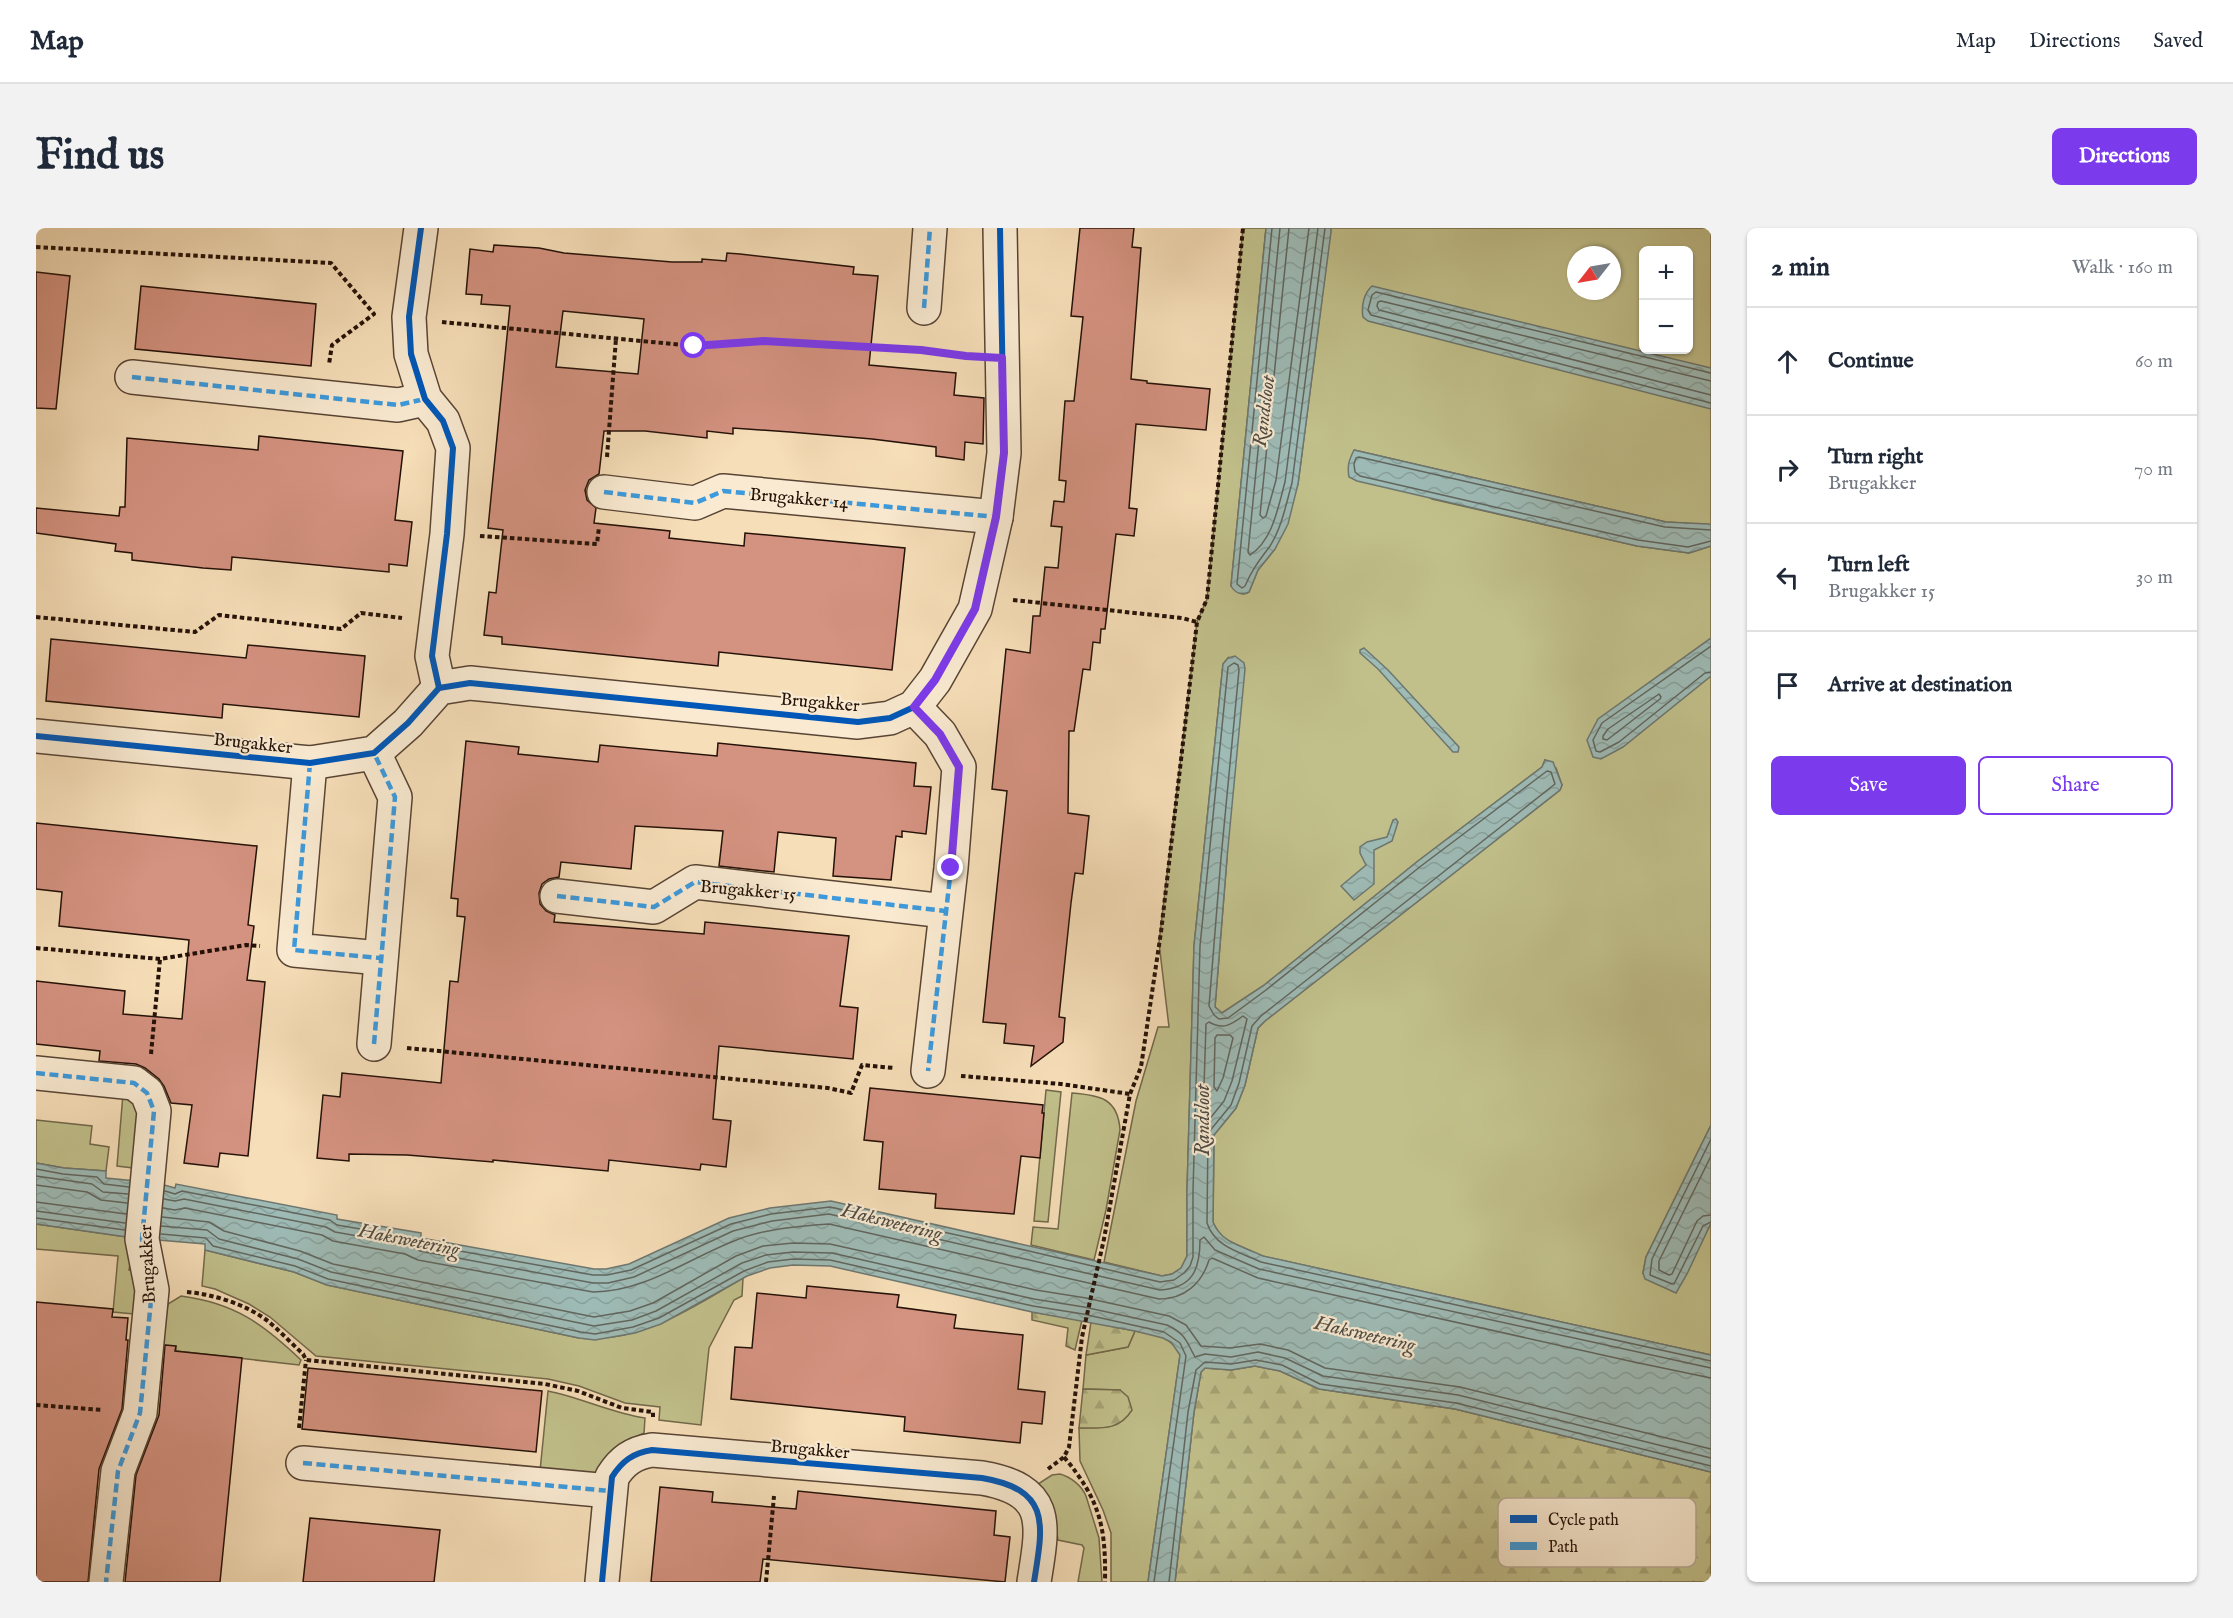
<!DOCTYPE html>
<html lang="en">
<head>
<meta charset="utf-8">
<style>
  :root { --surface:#fff; --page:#f2f2f3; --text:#1f2937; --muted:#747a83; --line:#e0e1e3; --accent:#7c3aed }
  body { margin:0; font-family:"IM FELL English",serif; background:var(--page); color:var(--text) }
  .controls { position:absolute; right:18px; top:18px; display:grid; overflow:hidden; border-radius:9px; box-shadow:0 2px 4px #0004 }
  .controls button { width:54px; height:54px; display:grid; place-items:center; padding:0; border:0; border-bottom:2px solid var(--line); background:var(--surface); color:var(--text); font:30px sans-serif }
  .compass { position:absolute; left:1531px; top:18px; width:54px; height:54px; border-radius:50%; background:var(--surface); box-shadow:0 2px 4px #0004; rotate:239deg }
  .stop { position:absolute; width:18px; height:18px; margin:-14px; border:4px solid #7c3aed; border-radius:50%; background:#fff }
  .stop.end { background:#7c3aed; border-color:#fff; box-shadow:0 2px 6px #0008 }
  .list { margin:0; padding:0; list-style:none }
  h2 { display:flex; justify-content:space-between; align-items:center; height:78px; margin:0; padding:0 24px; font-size:26px }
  h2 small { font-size:20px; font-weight:400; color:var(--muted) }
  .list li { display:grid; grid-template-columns:39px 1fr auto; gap:18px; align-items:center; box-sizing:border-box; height:108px; padding:0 24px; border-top:2px solid var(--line) }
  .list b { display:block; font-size:22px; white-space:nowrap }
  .list p { margin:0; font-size:20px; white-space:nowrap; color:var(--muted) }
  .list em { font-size:20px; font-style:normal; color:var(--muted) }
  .actions { display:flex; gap:12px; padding:18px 24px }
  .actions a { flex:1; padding:14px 0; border:2px solid var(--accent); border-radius:9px; text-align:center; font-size:21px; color:var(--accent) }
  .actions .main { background:var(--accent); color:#fff }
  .icon { flex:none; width:33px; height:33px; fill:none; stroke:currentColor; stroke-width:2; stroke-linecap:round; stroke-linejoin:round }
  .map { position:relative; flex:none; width:1675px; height:1354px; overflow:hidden; border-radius:9px }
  header { display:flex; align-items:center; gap:36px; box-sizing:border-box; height:84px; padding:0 30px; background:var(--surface); border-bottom:2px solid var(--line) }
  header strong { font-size:28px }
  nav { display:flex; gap:33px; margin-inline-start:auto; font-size:21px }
  .intro { display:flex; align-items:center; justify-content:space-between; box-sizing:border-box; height:144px; padding:0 36px }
  h1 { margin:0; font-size:42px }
  .button { padding:15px 27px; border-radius:9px; background:var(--accent); color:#fff; font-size:21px; font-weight:700 }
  main { display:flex; gap:36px; padding:0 36px }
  aside { flex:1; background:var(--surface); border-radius:9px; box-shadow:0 2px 4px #0004 }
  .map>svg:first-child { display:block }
  .grass { fill:#c1c08b; stroke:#72684a; stroke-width:1.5; fill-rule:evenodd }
  .forest { fill:url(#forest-firs); stroke:#72684a; stroke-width:1.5 }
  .water { fill:url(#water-waves); stroke:#6d7770; stroke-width:1.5 }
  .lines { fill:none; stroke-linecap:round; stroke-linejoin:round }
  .shore { stroke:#61665f; stroke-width:1.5 }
  .building { fill:#d49280; stroke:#241108; stroke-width:1.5; fill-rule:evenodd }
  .minor-casing { stroke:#584434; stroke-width:36 }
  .path { stroke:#241108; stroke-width:4; stroke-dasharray:4.5 3; stroke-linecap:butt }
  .minor { stroke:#f9ead1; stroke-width:33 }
  .quiet { stroke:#3c9add; stroke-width:4.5; stroke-dasharray:9 4.5; stroke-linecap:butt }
  .cycleway-casing { stroke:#f9ead1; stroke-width:10 }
  .cycleway { stroke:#0057b8; stroke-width:6 }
  .route { stroke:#7c3aed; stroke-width:8 }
  .labels { text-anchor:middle; stroke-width:4.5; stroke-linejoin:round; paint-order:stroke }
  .street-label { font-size:18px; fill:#241108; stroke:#f9ead1 }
  .water-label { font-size:20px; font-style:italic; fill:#4f4c45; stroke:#f9ead1 }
  .key { fill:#f9ead1; stroke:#b9a995; stroke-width:1.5 }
  .key-label { font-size:16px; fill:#241108 }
</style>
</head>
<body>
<header>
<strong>Map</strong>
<nav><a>Map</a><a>Directions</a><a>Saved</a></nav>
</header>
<div class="intro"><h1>Find us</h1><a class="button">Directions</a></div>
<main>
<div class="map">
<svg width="1675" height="1354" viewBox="0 0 1675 1354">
  <defs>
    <pattern id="forest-firs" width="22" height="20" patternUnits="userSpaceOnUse" patternTransform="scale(1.5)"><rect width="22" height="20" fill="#c1c08b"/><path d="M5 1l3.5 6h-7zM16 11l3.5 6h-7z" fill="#a6a476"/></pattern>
    <pattern id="water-waves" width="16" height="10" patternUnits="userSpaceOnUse" patternTransform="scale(1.5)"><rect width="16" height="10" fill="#9ebbb6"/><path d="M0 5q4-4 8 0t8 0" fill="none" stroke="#88a09b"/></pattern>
  </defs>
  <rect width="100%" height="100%" fill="#f6deb8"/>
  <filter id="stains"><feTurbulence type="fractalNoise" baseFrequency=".00333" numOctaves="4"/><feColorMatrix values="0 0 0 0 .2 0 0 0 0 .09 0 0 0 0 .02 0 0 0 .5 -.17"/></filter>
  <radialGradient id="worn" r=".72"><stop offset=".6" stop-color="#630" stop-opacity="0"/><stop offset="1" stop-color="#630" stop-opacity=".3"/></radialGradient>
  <g class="grass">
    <path d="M1207 0H1230L1195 358C1201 363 1206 369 1213 364L1222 342 1239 321 1262 256 1295 0H1675V297L1630 294 1318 222 1396 271 1601 318 1653 325 1675 318V897L1610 1029 1607 1045 1664 1017 1675 995V1127L1226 1028 1186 1010 1177 995 1178 907 1200 880 1209 857 1222 800 1229 793 1524 562 1526 557 1520 540 1509 532 1506 539 1382 633 1227 758 1186 785 1179 779 1191 630 1192 430 1187 436 1158 718 1151 963V1028L1145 1040 1136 1046 1126 1048 1068 1034 1100 873 1122 799H1133L1123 715 1161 394 1171 371ZM1608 22H1652V122H1608ZM1540 27H1576V63H1540Z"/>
    <path d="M1010 862 1025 864 1012 994 998 993Z"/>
    <path d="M1036 865C1063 867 1082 870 1084 902L1070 982 1058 1032 995 1017 997 999 1022 1001Z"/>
    <path d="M87 866 95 869 107 884 105 941 81 938Z"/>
    <path d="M0 892 56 898 54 916 73 919 70 943 28 940 0 935Z"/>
    <path d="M0 996 98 1010 93 1042 102 1043 98 1086 77 1084 82 1028 0 1021Z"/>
    <path d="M169 1022 258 1044 291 1057 543 1110C605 1116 657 1079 707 1050L706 1068 698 1072 673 1120 665 1197 623 1192 624 1179 589 1175 543 1158 512 1151 280 1128 234 1089 213 1076 179 1061 166 1058Z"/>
    <path d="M145 1068C199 1075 227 1096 265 1132L263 1137 140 1123V1119L126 1117 132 1076Z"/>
    <path d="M1099 1103C1118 1107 1136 1108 1144 1127L1112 1354H1075V1305L1067 1282 1044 1233 1043 1200 1071 1199 1084 1162 1047 1161 1050 1127 1092 1119Z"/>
    <path d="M512 1163C546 1170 576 1185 609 1190L608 1205 587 1215 561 1248 504 1243Z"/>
    <path d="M1024 1246C1035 1249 1046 1258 1050 1268L1063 1310 1066 1354H1042L1048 1320 1046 1317 1022 1312 1018 1285 999 1258 1016 1247Z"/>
  </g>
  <g class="forest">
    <path d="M996 1084 1046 1092 1039 1122 1030 1118 1032 1100 996 1092Z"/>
    <path d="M1055 1094 1099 1103 1092 1119 1050 1127Z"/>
    <path d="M1219 1138 1244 1143 1283 1161 1419 1181 1675 1244V1354H1139L1158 1184 1165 1144 1169 1140 1195 1142Z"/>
    <path d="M1047 1161 1084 1162 1092 1169 1096 1182C1083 1203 1065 1200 1043 1200Z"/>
  </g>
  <g class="water">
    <path d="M1230 0H1295V4L1262 256 1252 296 1239 321 1222 342 1213 364C1206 368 1199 365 1195 358Z"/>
    <path d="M1336 58 1675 140V181L1332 93 1327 89C1325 78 1328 65 1336 58Z"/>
    <path d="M1318 222 1630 294 1673 296 1675 297V318L1653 325 1601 318 1321 253 1313 249C1311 238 1313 232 1318 222Z"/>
    <path d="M1675 410V448L1587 519 1565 531 1557 529 1551 512 1562 491Z"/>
    <path d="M1328 420 1352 442 1423 519 1422 524H1417L1342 441 1324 425V422Z"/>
    <path d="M1199 428 1208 435 1209 441 1191 630 1179 779 1186 785 1227 758 1382 633 1506 539 1509 532 1517 534 1526 557 1524 562 1229 793 1222 800 1209 857 1200 880 1178 907 1177 994C1186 1016 1207 1018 1227 1028L1675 1127V1244L1419 1181 1283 1161 1244 1143 1219 1138 1195 1142 1169 1140 1165 1144 1158 1184 1139 1354H1112L1144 1127 1135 1114 1127 1110 1099 1103 996 1084 794 1038 757 1037 734 1040 711 1048 625 1096 599 1105 559 1112 543 1110 291 1057 258 1044 169 1022V1016L98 1010 0 996V935L28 940 70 943V950L121 955 139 960 140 956 301 987V991L385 1005V1010L558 1041H570L593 1036 693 990 734 980 795 973 1126 1048 1136 1046 1145 1040 1151 1028V963L1158 718 1187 436 1192 430Z"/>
    <path d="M1360 591 1362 594 1356 613 1338 622V656L1318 672 1305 658 1330 637 1324 625V619L1331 614 1351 609 1357 592Z"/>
    <path d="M1675 897V995L1651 1046 1640 1065 1609 1051 1607 1045 1610 1029Z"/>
  </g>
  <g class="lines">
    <g class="shore">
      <path d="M1236 0 1201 356 1206 360 1209 358C1217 340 1223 333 1234 318 1246 299 1250 276 1256 255L1289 0"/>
      <path d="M1244 0 1212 324 1214 327C1237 312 1242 279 1249 254L1282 0"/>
      <path d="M1253 0 1224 287 1227 290 1230 288 1240 252 1273 0"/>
      <path d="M1675 145 1340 64 1336 67 1332 82 1335 87 1675 175"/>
      <path d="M1675 153 1345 73 1342 74 1341 78 1343 82 1675 167"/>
      <path d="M1675 302 1629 299 1323 229 1320 230 1318 236 1319 244 1324 248 1602 312 1652 319 1675 313"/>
      <path d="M1675 418 1566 495 1557 512 1560 523 1564 524 1583 514 1669 445 1675 444"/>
      <path d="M1623 466 1625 469 1624 471 1571 512 1567 511V508L1572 501Z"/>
      <path d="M1207 788 1211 791 1196 853 1188 873 1172 893H1169L1167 890 1170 796 1173 794C1187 802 1195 797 1207 788Z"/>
      <path d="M1181 807H1194L1197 810 1187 850 1181 863 1178 859 1179 810Z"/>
      <path d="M1675 911 1616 1031 1614 1047 1636 1056H1638L1667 998 1675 994"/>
      <path d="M1675 928 1623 1033V1042L1633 1047 1636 1046 1661 993 1667 988 1675 987"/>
      <path d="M0 941 27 946 61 949 68 956 93 959"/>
      <path d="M0 948 56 956 67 964 92 966"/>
      <path d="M0 957 51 964 65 972 91 975"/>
      <path d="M129 963 139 966 146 963 294 992 301 997 378 1010 385 1016 557 1047H571L595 1042 695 996 735 986 794 979 993 1023 1124 1054 1138 1052 1148 1045 1154 1038 1157 1029V963L1164 718 1192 439 1198 435 1202 437 1203 442 1185 630 1173 778 1178 787 1183 791 1192 790 1230 762 1385 638 1511 543 1515 544 1519 556 1225 788 1216 798 1203 855 1195 877 1172 905 1171 995C1179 1019 1203 1024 1225 1034L1675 1133"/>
      <path d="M128 971 139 973 148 971 290 999 299 1004 373 1017 384 1023 557 1055H572L598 1049 697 1003 736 993 793 986 1124 1062C1157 1060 1164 1041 1164 1012L1168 1009 1179 1022 1223 1041 1675 1140"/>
      <path d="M0 974 90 986"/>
      <path d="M127 980 139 982 149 980 286 1007 297 1013 369 1026 382 1032 557 1064C608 1064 652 1031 698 1013 727 1001 762 998 793 996L1123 1071C1149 1071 1166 1055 1173 1032L1176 1030 1222 1050 1598 1134 1675 1150"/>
      <path d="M0 983 89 995"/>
      <path d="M126 989 173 994 188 1003 264 1023 297 1036 558 1089 594 1083 617 1075 700 1028 727 1018 757 1015 794 1016 1000 1062 1050 1070 1133 1088 1150 1097 1165 1118 1194 1120 1224 1116 1252 1122 1289 1140 1424 1159 1675 1221"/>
      <path d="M0 990 89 1002"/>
      <path d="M125 998 171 1002 183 1011 262 1031 295 1044 558 1098 596 1092 620 1083 706 1035 730 1027 757 1024 796 1025 998 1071 1048 1079 1131 1097C1150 1106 1150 1113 1159 1129L1169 1126 1195 1129 1222 1124 1249 1130 1287 1148 1422 1167 1675 1230"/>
      <path d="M125 1006 170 1010 177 1018 259 1038 292 1051 545 1104 559 1106 597 1099 623 1090 708 1043 732 1034 757 1031 794 1032 997 1078 1047 1086 1128 1104 1144 1115 1150 1128 1118 1354"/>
      <path d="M1133 1354 1152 1184 1160 1142 1169 1134 1195 1136 1220 1132 1246 1137 1284 1156 1420 1175 1675 1238"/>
    </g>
  </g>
  <g class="building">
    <path d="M1044 0H1098L1096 19 1105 20 1095 151 1111 153V155L1174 161 1170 202 1100 196 1093 280 1101 281 1098 308 1080 306 1069 401H1065L1064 415 1057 414 1054 442 1047 441 1038 503H1033L1032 585 1053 588 1047 646 1039 645 1035 675 1023 789 1029 790 1027 814 995 838 998 818 968 815 970 796 947 794 971 563 956 561 970 421 994 425 997 388H1004L1009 339 1022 340 1026 299 1015 298 1018 273 1028 274 1030 253 1023 252 1029 173H1038L1047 89 1035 88Z"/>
    <path d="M458 17 503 20 528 25 636 34H666V31L690 33 691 25 704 26 818 39 817 46 842 48 833 137 920 145 918 167 948 170 947 216 929 214 928 232 900 228V219L836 211 754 204 697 200V206L671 203V210L609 203H568L563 246 553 252 549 262 551 272 560 280 558 295 634 303 633 310 708 318 709 305 869 320 856 442 683 424 682 438 466 416V409L448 407 453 364 460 365 467 302 452 300 474 78 445 76 446 67 430 66 434 21 457 24ZM527 83 608 91 602 146 520 139Z"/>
    <path d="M0 44 34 48 20 181 0 180Z"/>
    <path d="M105 58 280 76 275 138 99 121Z"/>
    <path d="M223 208 367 223 359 292 376 294 371 338 353 336V344L196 329 195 342 167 340 96 332V325L79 323 80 316 0 305V280L83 288 84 279H89L91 210 222 222Z"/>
    <path d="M15 411 210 430 212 417 329 428 323 489 187 476 186 490 10 473Z"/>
    <path d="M430 513 483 519 482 526 562 534 564 517 681 528 682 515 880 535 878 558 895 559 890 606 866 603V609L860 608 855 652 797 648 800 610 742 604 738 644 683 638 687 603 599 598 595 641 525 634 523 649 513 651 506 656 503 665 504 676 510 683 519 687 518 694 668 706 669 694 813 708 804 778 822 780 817 831 683 818 677 891 695 893 690 939 665 936 664 942 573 932 572 943 457 932V934L371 927 313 926V933L281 930 287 867 304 869 306 845 405 855 414 753 422 754 429 689 421 688 422 671 415 670Z"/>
    <path d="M0 595 221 618 212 697 218 698 211 752 229 754 212 928 184 925 182 939 148 935 156 877 135 875 128 858 123 851 109 840 100 836 63 833 64 823 0 816V753L89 763 87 786 146 791 153 712 23 698 26 664 0 661Z"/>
    <path d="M834 860 1007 877 1006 885H1008L1004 930 985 928 978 986 899 980 900 966 843 961 847 914 828 912Z"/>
    <path d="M771 1058 863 1067 861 1079 920 1087 918 1100 987 1107 982 1161 1009 1164 1006 1196 986 1194 984 1215 868 1203 869 1189 695 1171 699 1119 716 1120 721 1065 770 1070Z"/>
    <path d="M0 1074 77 1081 76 1089 92 1090 90 1112H92L86 1181 63 1241 52 1354H0Z"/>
    <path d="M129 1117 140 1118 139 1123 206 1130 184 1354H89L100 1247 123 1187Z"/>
    <path d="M272 1140 506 1163 500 1224 266 1201Z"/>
    <path d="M624 1259 677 1264 676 1274 760 1281 762 1263 960 1283 958 1307 974 1309 969 1354 727 1331 724 1354H615Z"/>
    <path d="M274 1290 404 1302 398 1354H267Z"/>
  </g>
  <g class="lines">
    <defs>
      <g id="minor">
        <path d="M385 0 373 89 375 126 389 171 407 193 417 220 411 306 396 428 403 460"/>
        <path d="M888 80 894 0"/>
        <path d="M96 149 362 177 389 171"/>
        <path d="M568 264 659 275 687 263 960 289"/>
        <path d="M878 479 904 506 923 539 915 640 892 843"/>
        <path d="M0 508 274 535 338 525 372 495 403 460 434 455 822 494 854 490 878 479 899 452 939 381 960 289 968 225 964 0"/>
        <path d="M274 535 258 722 344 730"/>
        <path d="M521 668 618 679 659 654 909 683"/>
        <path d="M338 816 359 569 338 525"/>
        <path d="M0 845 98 855 111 865 118 883 106 1011 116 1062 104 1185 82 1243 70 1354"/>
        <path d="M267 1235 574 1263"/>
        <path d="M566 1354 576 1249C586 1233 597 1225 616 1222L946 1250C1016 1262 1007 1297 998 1354"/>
      </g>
    </defs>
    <use href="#minor" class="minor-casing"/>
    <g class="path">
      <path d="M0 19 295 35 338 86 296 117 293 136"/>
      <path d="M406 94 658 118 728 113 885 122 931 128"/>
      <path d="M571 229 580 110"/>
      <path d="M444 308 561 316 563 299"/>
      <path d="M977 372 1146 390 1161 394"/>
      <path d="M0 389 159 404 183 387 305 401 325 385 366 390"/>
      <path d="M0 720 124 731 210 717 224 718"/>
      <path d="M371 820 792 860 815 865 826 837 858 840"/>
      <path d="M115 826 124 731"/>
      <path d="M925 848 1025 856 1094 866"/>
      <path d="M151 1064C177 1066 212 1077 233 1094 245 1104 256 1116 267 1126L270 1132 509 1156 542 1163 586 1180 617 1184V1189"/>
      <path d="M0 1177 67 1182"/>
      <path d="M263 1200 270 1132"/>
      <path d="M1028 1229C1064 1272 1070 1299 1069 1354"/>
      <path d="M1012 1241 1028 1229 1033 1219 1046 1109 1068 1011 1094 866 1105 839 1125 704 1161 394 1171 371 1207 0"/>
      <path d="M730 1354 738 1268"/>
    </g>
    <use href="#minor" class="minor"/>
    <g class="quiet">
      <path d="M888 80 894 0"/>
      <path d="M96 149 362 177 389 171"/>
      <path d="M568 264 659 275 687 263 960 289"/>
      <path d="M878 479 904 506 923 539 915 640 892 843"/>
      <path d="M274 535 258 722 344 730"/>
      <path d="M521 668 618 679 659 654 909 683"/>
      <path d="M338 816 359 569 338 525"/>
      <path d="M0 845 98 855 111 865 118 883 106 1011 116 1062 104 1185 82 1243 70 1354"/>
      <path d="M267 1235 574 1263"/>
    </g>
    <defs>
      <g id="cycleway">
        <path d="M385 0 373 89 375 126 389 171 407 193 417 220 411 306 396 428 403 460"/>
        <path d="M0 508 274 535 338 525 372 495 403 460 434 455 822 494 854 490 878 479 899 452 939 381 960 289 968 225 964 0"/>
        <path d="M566 1354 576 1249C586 1233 597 1225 616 1222L946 1250C1016 1262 1007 1297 998 1354"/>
      </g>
    </defs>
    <use href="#cycleway" class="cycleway-casing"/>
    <use href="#cycleway" class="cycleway"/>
  </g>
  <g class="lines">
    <path class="route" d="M658 118 728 113 885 122 930 128 966 130 968 225 960 289 939 381 899 452 878 479 904 506 923 539 915 640"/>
  </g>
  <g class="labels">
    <g class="street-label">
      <text transform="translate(763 270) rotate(5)" y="6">Brugakker 14</text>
      <text transform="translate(784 474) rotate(5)" y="6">Brugakker</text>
      <text transform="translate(217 515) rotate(6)" y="6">Brugakker</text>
      <text transform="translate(712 662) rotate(5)" y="6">Brugakker 15</text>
      <text transform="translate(111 1036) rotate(-93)" y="6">Brugakker</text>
      <text transform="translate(774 1221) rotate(5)" y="6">Brugakker</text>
    </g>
    <g class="water-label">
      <text transform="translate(1227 183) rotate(-83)" y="7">Randsloot</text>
      <text transform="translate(1166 892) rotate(-90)" y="7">Randsloot</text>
      <text transform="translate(856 993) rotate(14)" y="7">Hakswetering</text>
      <text transform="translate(373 1011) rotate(11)" y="7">Hakswetering</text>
      <text transform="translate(1329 1105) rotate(13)" y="7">Hakswetering</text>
    </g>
  </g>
  <rect x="1462" y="1270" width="198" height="69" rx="9" class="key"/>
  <rect x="1474" y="1287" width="27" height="8" fill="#0057b8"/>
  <rect x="1474" y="1314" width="27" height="8" fill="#3c9add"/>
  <g class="key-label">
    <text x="1512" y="1297">Cycle path</text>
    <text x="1512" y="1324">Path</text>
  </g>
  <rect width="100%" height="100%" filter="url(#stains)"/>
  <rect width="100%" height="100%" fill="url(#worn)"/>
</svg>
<div class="controls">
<button>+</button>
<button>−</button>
</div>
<svg class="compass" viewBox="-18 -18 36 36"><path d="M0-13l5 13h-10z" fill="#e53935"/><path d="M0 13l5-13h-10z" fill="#747a83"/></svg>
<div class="stop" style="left:658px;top:118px"></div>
<div class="stop end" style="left:915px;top:640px"></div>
</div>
<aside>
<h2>2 min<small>Walk · 160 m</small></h2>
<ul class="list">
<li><svg class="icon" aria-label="ahead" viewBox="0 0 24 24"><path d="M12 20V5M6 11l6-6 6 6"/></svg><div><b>Continue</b></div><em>60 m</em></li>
<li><svg class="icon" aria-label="right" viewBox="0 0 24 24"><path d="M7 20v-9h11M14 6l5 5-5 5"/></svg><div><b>Turn right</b><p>Brugakker</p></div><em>70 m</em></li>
<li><svg class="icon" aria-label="left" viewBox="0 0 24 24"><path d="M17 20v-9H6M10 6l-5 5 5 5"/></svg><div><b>Turn left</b><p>Brugakker 15</p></div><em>30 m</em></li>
<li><svg class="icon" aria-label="arrive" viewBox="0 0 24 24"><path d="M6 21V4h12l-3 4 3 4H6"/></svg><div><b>Arrive at destination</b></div></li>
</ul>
<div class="actions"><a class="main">Save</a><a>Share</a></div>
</aside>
</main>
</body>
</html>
